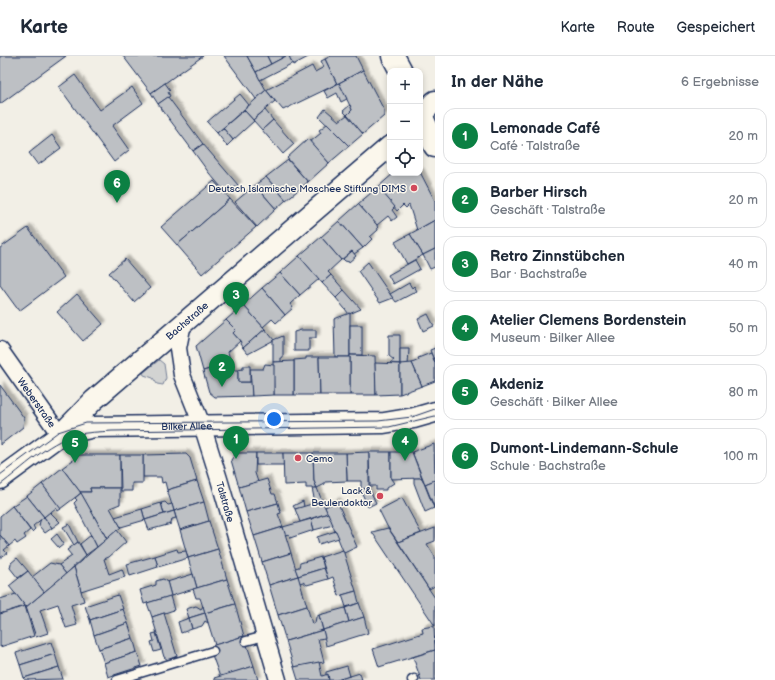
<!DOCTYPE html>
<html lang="de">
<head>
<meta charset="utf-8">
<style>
  :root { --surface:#fff; --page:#f2f2f3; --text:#1f2937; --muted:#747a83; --line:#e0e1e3; --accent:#0b8043 }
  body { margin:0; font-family:"Balsamiq Sans",sans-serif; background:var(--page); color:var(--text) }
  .controls { position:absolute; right:12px; top:12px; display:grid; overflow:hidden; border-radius:8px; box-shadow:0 2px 6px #0003 }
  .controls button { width:36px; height:36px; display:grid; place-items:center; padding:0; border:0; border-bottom:1px solid var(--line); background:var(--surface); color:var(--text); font:20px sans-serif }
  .you { position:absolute; left:274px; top:363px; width:14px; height:14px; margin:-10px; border:3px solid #fff; border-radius:50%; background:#1a73e8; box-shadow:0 0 0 6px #1a73e833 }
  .badge { display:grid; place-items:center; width:26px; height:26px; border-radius:50%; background:var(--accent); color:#fff; font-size:13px; font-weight:700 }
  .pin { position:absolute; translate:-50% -33px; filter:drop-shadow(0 1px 2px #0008) }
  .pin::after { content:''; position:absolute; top:21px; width:14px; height:12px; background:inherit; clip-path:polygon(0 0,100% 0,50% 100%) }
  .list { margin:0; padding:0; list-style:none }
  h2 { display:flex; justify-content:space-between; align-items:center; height:52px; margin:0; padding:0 16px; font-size:17px }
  h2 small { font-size:13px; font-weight:400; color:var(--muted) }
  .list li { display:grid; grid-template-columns:26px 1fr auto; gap:12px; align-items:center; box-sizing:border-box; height:56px; margin:0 8px 8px; padding:0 8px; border:1px solid var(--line); border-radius:12px }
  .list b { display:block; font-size:15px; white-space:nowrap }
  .list p { margin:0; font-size:13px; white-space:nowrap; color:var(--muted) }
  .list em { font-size:13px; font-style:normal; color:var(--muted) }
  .icon { flex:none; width:22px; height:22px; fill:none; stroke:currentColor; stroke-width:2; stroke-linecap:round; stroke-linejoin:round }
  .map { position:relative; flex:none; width:435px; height:624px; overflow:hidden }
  header { display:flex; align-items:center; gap:24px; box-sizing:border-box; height:56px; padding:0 20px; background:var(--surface); border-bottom:1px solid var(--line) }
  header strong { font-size:19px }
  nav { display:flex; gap:22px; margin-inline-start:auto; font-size:14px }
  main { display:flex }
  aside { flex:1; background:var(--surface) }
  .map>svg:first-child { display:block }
  .green { fill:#d2d3d2; stroke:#768198 }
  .building { fill:#bdc0c4; stroke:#1b2f5e; filter:url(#shadow) }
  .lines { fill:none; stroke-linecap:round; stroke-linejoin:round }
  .service-casing { stroke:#1b2f5e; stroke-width:11 }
  .minor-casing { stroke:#1b2f5e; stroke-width:19 }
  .tertiary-casing { stroke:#1b2f5e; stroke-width:23 }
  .secondary-casing { stroke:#1b2f5e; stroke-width:25 }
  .service { stroke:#fbf7ec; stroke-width:8 }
  .minor { stroke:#fbf7ec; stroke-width:16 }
  .tertiary { stroke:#fbf7ec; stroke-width:20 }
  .secondary { stroke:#fbf7ec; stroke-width:22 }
  .tram { stroke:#1b2f5e; stroke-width:1 }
  .poi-dot { fill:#d1495b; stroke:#fbf7ec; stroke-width:1.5 }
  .labels { text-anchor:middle; stroke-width:3; stroke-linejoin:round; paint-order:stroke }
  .poi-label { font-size:10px; fill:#1b2f5e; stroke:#fbf7ec; text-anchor:end }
  .street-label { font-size:10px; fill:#1b2f5e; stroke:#fbf7ec }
</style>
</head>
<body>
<header>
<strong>Karte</strong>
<nav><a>Karte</a><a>Route</a><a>Gespeichert</a></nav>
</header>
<main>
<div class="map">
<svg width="435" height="624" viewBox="0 0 435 624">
  <defs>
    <filter id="shadow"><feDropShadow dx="3.5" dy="-3.5" stdDeviation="1" flood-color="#0004"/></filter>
  </defs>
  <rect width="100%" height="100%" fill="#f2efe6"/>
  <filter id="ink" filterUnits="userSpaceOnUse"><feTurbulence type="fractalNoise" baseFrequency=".025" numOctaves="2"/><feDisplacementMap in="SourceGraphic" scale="8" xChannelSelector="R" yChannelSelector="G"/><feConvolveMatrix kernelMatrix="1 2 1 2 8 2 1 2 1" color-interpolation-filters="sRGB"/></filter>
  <g filter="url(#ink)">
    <path class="green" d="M159 304 164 308 166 322 163 329 157 328 153 322 144 319 143 317Z"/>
    <g class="building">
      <path d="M0 0H66L0 48Z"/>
      <path d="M123 0H203L151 37Z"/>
      <path d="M224 0H247L266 34 256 43Z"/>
      <path d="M247 0H267L271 8 256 16Z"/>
      <path d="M267 0H286L271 8Z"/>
      <path d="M286 0H289L293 7 260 24 256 16Z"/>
      <path d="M289 0H310L293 9Z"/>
      <path d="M331 0H356L363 14 337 28 325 3Z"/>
      <path d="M325 3 337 28 283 54 266 34 312 10 315 16 324 11 321 5Z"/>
      <path d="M363 14 384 54V60L363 78 347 59 352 54 339 27Z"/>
      <path d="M75 19 100 54 132 31 143 47 112 70 129 94 114 106 59 31Z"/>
      <path d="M165 27 170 34 168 36 170 40 158 48 151 37Z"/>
      <path d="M339 27 347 43 341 46 337 37 328 42 324 35Z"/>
      <path d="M266 34 275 45 253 64 244 54Z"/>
      <path d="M240 38 249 49 217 77 207 66Z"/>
      <path d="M168 41 203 88 193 95 158 48Z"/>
      <path d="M350 49 352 54 347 59 343 55Z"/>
      <path d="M325 53 339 65 347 59 363 78 349 90 319 61Z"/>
      <path d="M244 54 254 65 233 84 223 72Z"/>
      <path d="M265 54 273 64 262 74 253 64Z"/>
      <path d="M273 64 294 88 283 98 262 74Z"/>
      <path d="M327 68 349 90 329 107 310 86 321 77 319 74Z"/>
      <path d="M223 72 233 84 227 90 217 77Z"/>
      <path d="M52 79 61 92 38 109 29 97Z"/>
      <path d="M308 83 329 107 308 126 287 102Z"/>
      <path d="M203 88 238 129 227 138 209 117 193 95Z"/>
      <path d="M288 104 308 126 286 144 266 121Z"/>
      <path d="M420 116 435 145V164L417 174 409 149 406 152 403 149 397 155 378 131 394 117Z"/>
      <path d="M266 121 286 144 276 153 255 129Z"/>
      <path d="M214 125 230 143 177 189 161 171Z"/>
      <path d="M255 129 276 153 257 171 235 146Z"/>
      <path d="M378 131 395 151 392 154 397 161 392 165 388 160 377 169 358 148Z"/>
      <path d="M230 143 256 171 202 218 177 189Z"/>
      <path d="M358 148 377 169 378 174 370 181 372 183 363 192 339 165Z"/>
      <path d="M435 164V193L423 199 410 178Z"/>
      <path d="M339 165 363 192 354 198 352 195 341 204 321 181Z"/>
      <path d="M28 172 64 221 19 255 0 229V192Z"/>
      <path d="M410 178 423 199 407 208 395 186Z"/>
      <path d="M321 181 341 204 328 216 331 219 322 227 299 200Z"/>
      <path d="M435 193V211L430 213 423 199Z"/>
      <path d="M352 195 356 200 349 206 345 205 343 203Z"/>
      <path d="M299 200 319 223 300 239 280 217Z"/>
      <path d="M125 203 150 232 134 246 109 217Z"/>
      <path d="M415 204 420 213 393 228 388 219Z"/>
      <path d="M368 206 390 238 393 242 380 247 358 215Z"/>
      <path d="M280 217 300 239 290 248 293 252 285 259 262 232Z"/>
      <path d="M331 219 344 234 336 242 322 227Z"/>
      <path d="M409 227 412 232 414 230 417 235 396 246 390 238Z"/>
      <path d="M262 232 285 259 276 267 272 263 263 271 243 249Z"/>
      <path d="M344 234 361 253 349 258 336 242Z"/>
      <path d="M77 238 103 268 83 285 57 256Z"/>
      <path d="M243 249 265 273 243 292 240 288 241 286 233 277 236 274 226 264Z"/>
      <path d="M350 257V301H335L334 263Z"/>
      <path d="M428 258 434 270 423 275 418 263Z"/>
      <path d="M226 264 236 274 233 277 240 285 228 296 231 307 203 315 196 290Z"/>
      <rect x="350" y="269" width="12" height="30"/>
      <path d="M265 273 274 284 248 298 243 292Z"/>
      <path d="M301 274H316V282H309V295H294V276Z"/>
      <path d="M389 279H400V308L390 307 394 304 389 300Z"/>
      <path d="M283 280V302H281V306H273V284Z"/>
      <path d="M435 292V307L430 294Z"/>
      <path d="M400 293H409L408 309 400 308Z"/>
      <path d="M431 297 435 307V325L422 330 412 307 419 304 418 302Z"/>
      <path d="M350 299 375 300 376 339H350Z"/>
      <path d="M306 301H319L320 339H294V304L306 303Z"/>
      <path d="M319 301H350V339H320Z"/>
      <path d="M294 305V339H274L273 306Z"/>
      <path d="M231 307 233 314H238V326H252V340L215 341 209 336 203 315Z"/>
      <path d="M375 307 400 308V338L376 339Z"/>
      <path d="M412 307 422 330 400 338V308Z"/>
      <path d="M265 308 274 309V339L252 340 250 313H263Z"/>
      <path d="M243 310H250V326H238V314L243 313Z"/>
      <path d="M0 329 24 362 23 371 0 389Z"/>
      <path d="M434 388 435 424 425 428 412 396Z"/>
      <path d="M369 396V432L361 433V425H347L346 397Z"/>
      <path d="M369 396H391V423L394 427 386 432V434H376V430H370Z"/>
      <path d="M391 396H412L422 422 391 423Z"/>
      <path d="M236 397H256L255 417 258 426 239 431 231 404Z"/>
      <path d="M256 397H283L284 409H256Z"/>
      <path d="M283 397H313L314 425 317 432H306V428L284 429Z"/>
      <path d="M313 397H346L347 425 325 426V428L317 432 314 425Z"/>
      <path d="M186 398 190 402 197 425 167 434 165 426 162 427 161 421H143V399Z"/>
      <path d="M80 399H120V432H90L91 436H80L62 412Z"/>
      <path d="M120 399H143V427H132V435H121Z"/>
      <path d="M62 412 81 437 60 453 42 428Z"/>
      <path d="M414 422H422L434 452 425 456 414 427Z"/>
      <path d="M267 423 272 438H275L278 447 246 456 239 431Z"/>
      <path d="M435 424V453L425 428Z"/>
      <path d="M197 425 204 446 174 455 167 434Z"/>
      <path d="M42 428 61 453 58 455 56 452 44 461 27 440Z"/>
      <path d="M90 432H120V448L110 452 121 471 107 483 80 436H91Z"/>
      <path d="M312 432H317L322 445 315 447Z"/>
      <path d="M369 432 376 447 368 451 361 435V433Z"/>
      <path d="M81 437 107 483 97 491 74 447 77 444 75 442Z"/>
      <path d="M27 440 44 461 33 470 35 473 32 476 12 450Z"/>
      <path d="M402 442 421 477 398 486 387 470 379 454Z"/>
      <path d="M303 445 304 451 295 453 293 450Z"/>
      <path d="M322 445 328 457 300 466 295 453Z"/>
      <path d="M337 445 357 491 344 497 325 451Z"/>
      <path d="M165 446 168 449 172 448 174 455 164 458 161 447Z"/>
      <path d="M204 446 209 465 180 474 174 455Z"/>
      <path d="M161 447 164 458 145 464 142 453Z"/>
      <path d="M278 447 281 457 278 458 283 471 254 480 246 456Z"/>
      <path d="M12 450 30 474 24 479 26 482 17 488 15 485 9 490 0 479V460Z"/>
      <path d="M142 453 145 464 121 471 115 461Z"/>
      <path d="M174 455 176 462 172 463 171 468 149 474 145 464Z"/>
      <path d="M50 456 60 466 52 472 44 461Z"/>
      <path d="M328 457 333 469 314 474 311 463Z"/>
      <path d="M44 461 52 472 45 477 39 470 40 465Z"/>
      <path d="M311 463 314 474 290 482 289 478 285 479 283 471Z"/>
      <path d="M209 465 218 493 188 502 180 474Z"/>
      <path d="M69 468 78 486 74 489 63 471Z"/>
      <path d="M283 471 291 497 262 506 254 480Z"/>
      <path d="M388 472 435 542V570L372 476Z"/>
      <path d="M435 472V485L427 488 435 501V530L429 533 398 486Z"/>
      <path d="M117 474 126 486 109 501 104 503 109 518 122 513 125 521 81 535 74 511Z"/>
      <path d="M336 475 339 482 319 488 317 481Z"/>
      <path d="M57 478 64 488 59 492 51 483Z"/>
      <path d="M0 479 9 490 4 494 7 497 0 502Z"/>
      <path d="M91 479 97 491 86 499 80 488Z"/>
      <path d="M78 486 86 499 66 518 59 509 72 500 67 494Z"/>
      <path d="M177 493 178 496 186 495 188 502 158 511 155 500Z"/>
      <path d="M218 493 227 523 197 532 188 502Z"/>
      <path d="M343 494 356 535 339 540 333 521 328 523 321 501Z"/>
      <path d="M291 497 298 520 269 529 262 506Z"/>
      <path d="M155 500 158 511 130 520 127 508Z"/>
      <path d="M321 501 324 512 298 520 295 512 299 511 300 507Z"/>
      <path d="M17 502 28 515 18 522 10 512 11 507Z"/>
      <path d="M50 507 59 509 66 518 44 536 32 521Z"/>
      <path d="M74 511 84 545 71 549 77 569 66 572 58 548 40 554 48 577 36 581 26 551Z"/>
      <path d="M324 512 328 523 307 529 303 526 299 527 298 520Z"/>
      <path d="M28 515 44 536 26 551 9 530Z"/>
      <path d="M193 518 197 532 171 540 167 526Z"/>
      <path d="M298 520 307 550 278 559 269 529Z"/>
      <path d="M163 523 167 525 171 540 144 548 140 534 156 529V525Z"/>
      <path d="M227 523 235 548 205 557 200 542H196L193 533Z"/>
      <path d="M356 535 359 547 346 551 342 539Z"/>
      <path d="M16 538 25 550 0 558V543Z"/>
      <path d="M118 539 123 553 90 564 85 550Z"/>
      <path d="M170 540 174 554 152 561 147 547Z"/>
      <path d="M359 547 364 561 349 566 345 552Z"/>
      <path d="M235 548 244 580 215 589 205 557Z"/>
      <path d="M25 550 34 580 0 591V558Z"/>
      <path d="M196 550 201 553 203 550 205 557 189 562 186 553Z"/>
      <path d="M307 550 312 568 315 567 316 561 319 559 323 574 286 585 278 559Z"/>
      <path d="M345 552 349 566 323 574 319 559Z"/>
      <path d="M123 553 128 567 94 579 90 564Z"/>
      <path d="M164 557 177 600 168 604 164 601 152 561Z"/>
      <path d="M205 557 208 567 205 565 202 570 192 573 189 562Z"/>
      <path d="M364 561 368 577 326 590 323 574Z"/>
      <path d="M189 562 192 573 181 577 178 566Z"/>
      <path d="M128 567 133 582 99 593 94 579Z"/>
      <path d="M434 570 435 594 379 611 373 593 423 577 422 572Z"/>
      <path d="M323 574 325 582 318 583 324 606 294 611 286 585Z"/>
      <path d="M156 577 161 594 154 596 151 586 154 585 152 578Z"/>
      <path d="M244 580 254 610 220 621 212 599H214L211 590Z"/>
      <path d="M133 582 137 596 104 607 99 593Z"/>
      <path d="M51 586 55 598 20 609 16 597Z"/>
      <path d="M435 594V624H421L413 601Z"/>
      <path d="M137 596 142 610 108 621 104 607Z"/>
      <path d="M55 598 59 611 24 622 20 609Z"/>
      <path d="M319 606 322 620 328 618 329 624H298L294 611Z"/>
      <path d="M254 610 258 624H215L214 622Z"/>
      <path d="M347 610 350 620 337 624H329L328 618 326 619V616Z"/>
      <path d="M59 611 63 623 25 624 24 622Z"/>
      <path d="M360 617 362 624H337L350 620Z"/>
    </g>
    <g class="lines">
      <defs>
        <g id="service">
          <path d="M246 585 265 580"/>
          <path d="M117 624 213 595"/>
          <path d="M412 624 414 623"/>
        </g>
        <g id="minor">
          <path id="s1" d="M183 267 178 292 182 319 202 369 219 423 278 624"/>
          <path id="s2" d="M0 294 60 379"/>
        </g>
        <g id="tertiary">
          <path d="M420 60 435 45"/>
          <path id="s3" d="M60 379 94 344 390 90"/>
          <path id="s4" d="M0 423 60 379 94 371 384 367 414 362 435 356"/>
        </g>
        <g id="secondary">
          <path d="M393 0 401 15"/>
          <path d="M420 57 435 90"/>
        </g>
      </defs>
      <use href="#service" class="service-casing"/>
      <use href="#minor" class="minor-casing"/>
      <use href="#tertiary" class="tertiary-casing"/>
      <use href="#secondary" class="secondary-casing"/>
      <use href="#service" class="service"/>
      <use href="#minor" class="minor"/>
      <use href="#tertiary" class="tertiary"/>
      <use href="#secondary" class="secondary"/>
      <g class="tram">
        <path d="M0 419 58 376 86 367 378 365 412 361 435 353"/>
        <path d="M0 429C23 412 47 387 75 379 87 376 100 376 112 375L389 371 435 360"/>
      </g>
    </g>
  </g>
  <g class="poi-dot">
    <circle cx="414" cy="132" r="4"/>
    <circle cx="298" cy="402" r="4"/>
    <circle cx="380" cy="440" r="4"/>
  </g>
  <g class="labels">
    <g class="poi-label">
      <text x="406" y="136">Deutsch Islamische Moschee Stiftung DIMS</text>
      <text x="306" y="406" text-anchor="start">Cemo</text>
      <text x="372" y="438">Lack &amp;<tspan x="372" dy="12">Beulendoktor</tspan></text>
    </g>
    <g class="street-label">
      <text dy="4" stroke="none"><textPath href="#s3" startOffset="171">Bachstraße</textPath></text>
      <text dy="4" stroke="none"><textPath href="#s2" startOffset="64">Weberstraße</textPath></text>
      <text dy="4" stroke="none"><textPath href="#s4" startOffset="202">Bilker Allee</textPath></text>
      <text dy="4" stroke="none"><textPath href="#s1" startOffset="187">Talstraße</textPath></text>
    </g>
  </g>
</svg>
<div class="controls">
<button>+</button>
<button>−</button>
<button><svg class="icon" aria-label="locate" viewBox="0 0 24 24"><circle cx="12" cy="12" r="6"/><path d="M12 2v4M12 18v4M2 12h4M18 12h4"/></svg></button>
</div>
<div class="you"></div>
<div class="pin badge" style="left:236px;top:403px">1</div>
<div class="pin badge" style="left:222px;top:331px">2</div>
<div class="pin badge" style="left:236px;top:259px">3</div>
<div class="pin badge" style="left:405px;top:405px">4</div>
<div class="pin badge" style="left:75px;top:407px">5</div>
<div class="pin badge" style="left:117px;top:147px">6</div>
</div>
<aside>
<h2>In der Nähe<small>6 Ergebnisse</small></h2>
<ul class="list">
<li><span class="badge">1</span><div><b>Lemonade Café</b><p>Café · Talstraße</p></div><em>20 m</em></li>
<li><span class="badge">2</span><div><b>Barber Hirsch</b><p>Geschäft · Talstraße</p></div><em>20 m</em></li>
<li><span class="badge">3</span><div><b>Retro Zinnstübchen</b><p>Bar · Bachstraße</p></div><em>40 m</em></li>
<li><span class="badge">4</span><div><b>Atelier Clemens Bordenstein</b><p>Museum · Bilker Allee</p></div><em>50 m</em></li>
<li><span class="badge">5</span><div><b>Akdeniz</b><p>Geschäft · Bilker Allee</p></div><em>80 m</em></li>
<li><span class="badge">6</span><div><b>Dumont-Lindemann-Schule</b><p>Schule · Bachstraße</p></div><em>100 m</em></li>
</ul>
</aside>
</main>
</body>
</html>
